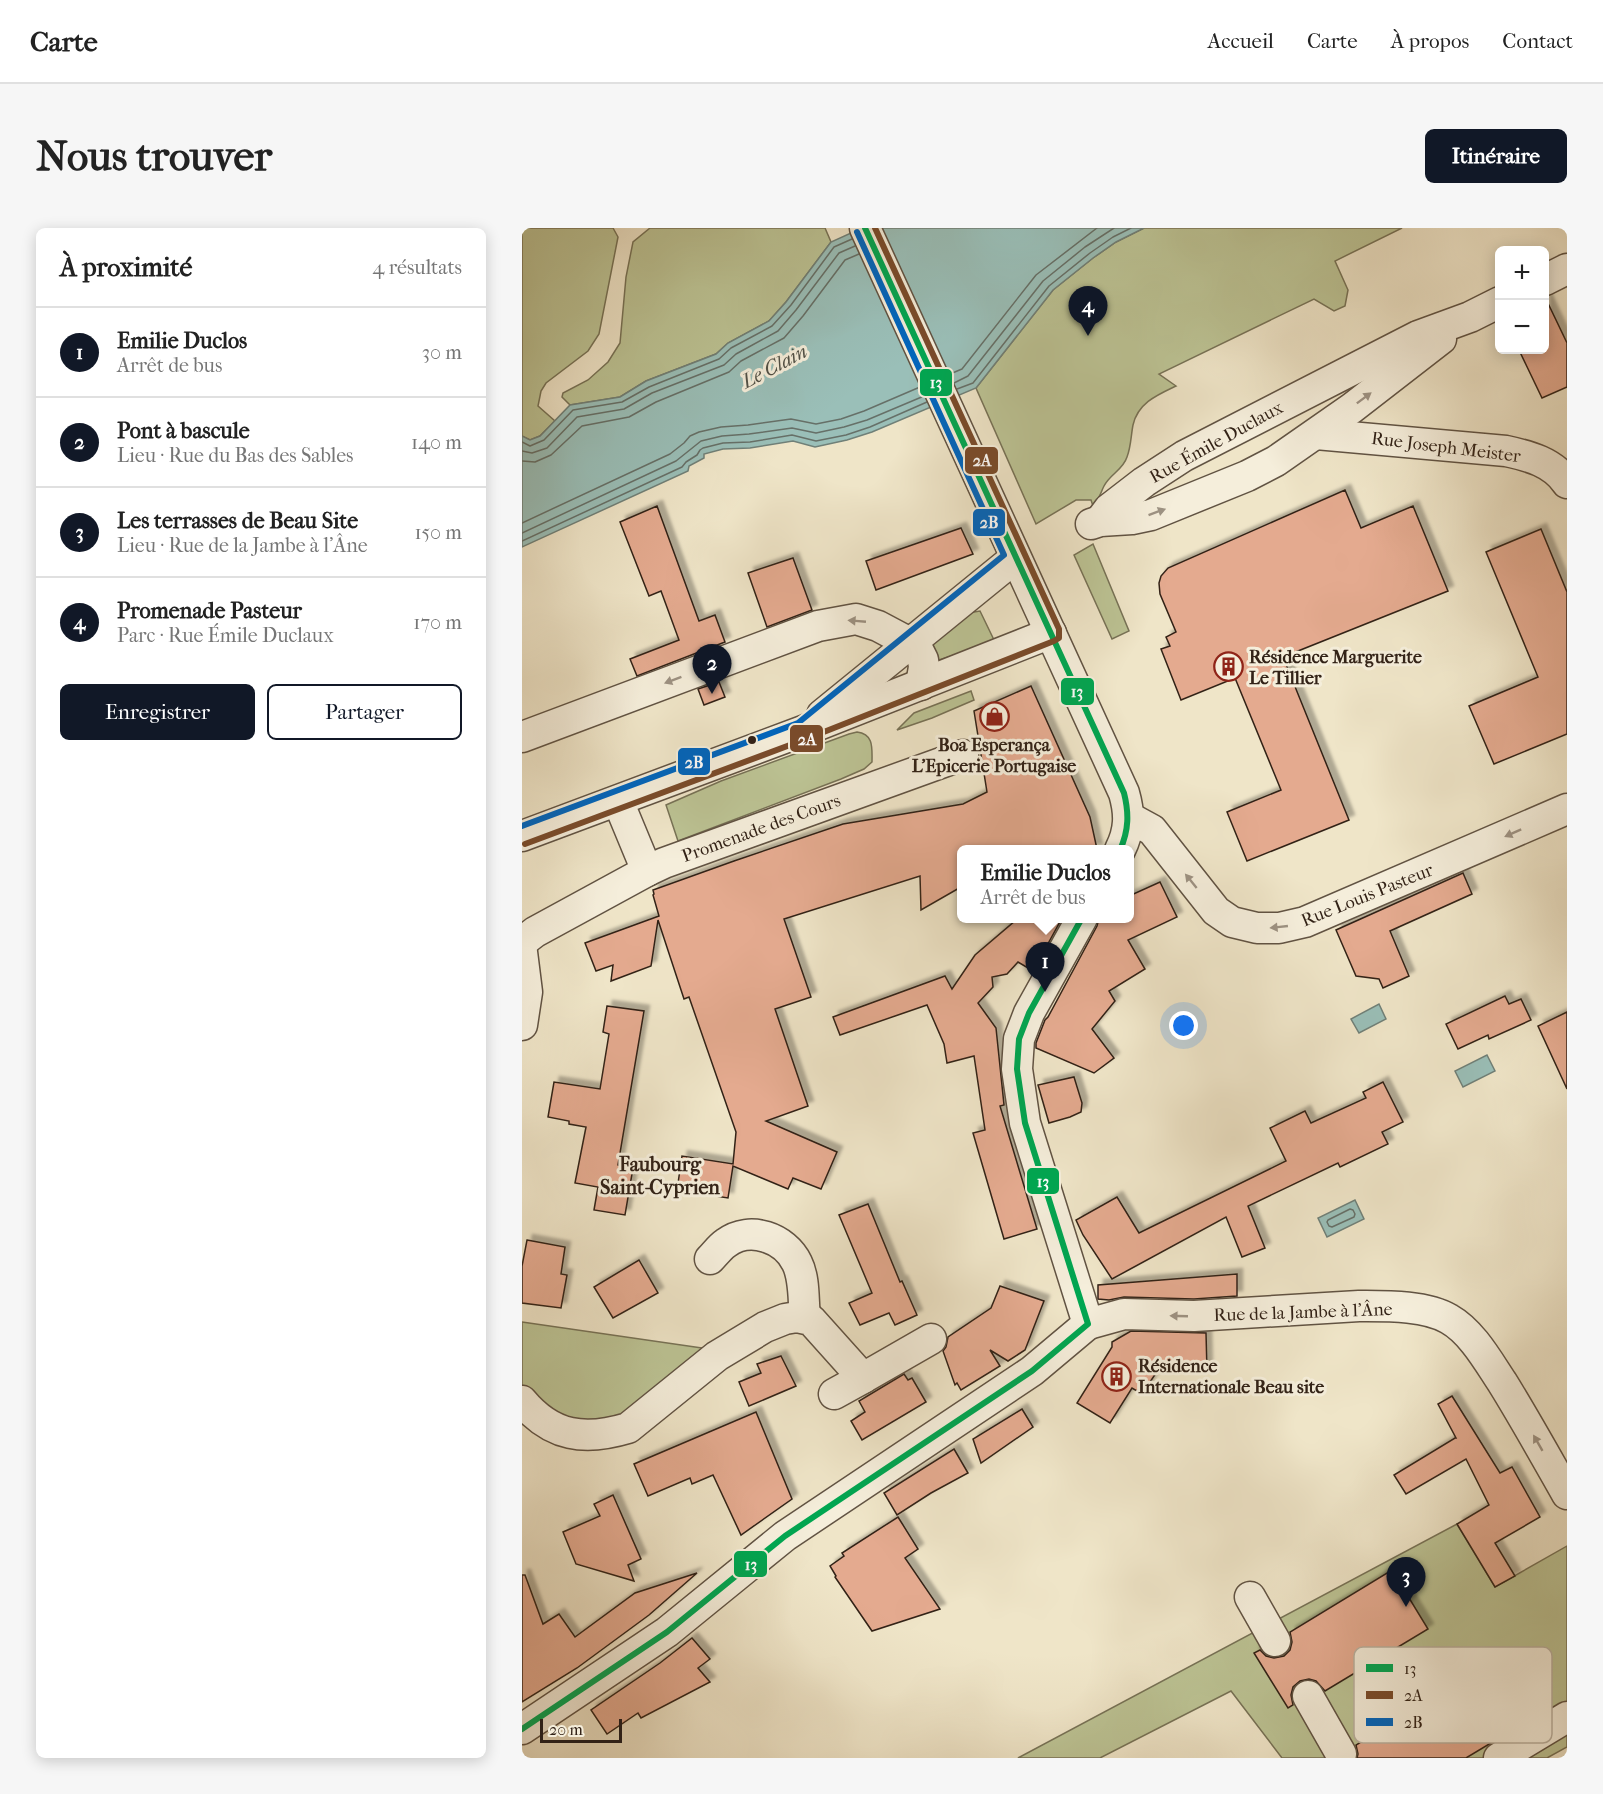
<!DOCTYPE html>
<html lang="fr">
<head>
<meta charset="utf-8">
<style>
  :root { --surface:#fff; --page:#f6f6f6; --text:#222; --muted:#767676; --line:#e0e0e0; --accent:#111827 }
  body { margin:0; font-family:"IM FELL French Canon",serif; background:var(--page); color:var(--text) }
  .controls { position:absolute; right:18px; top:18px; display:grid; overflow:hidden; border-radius:9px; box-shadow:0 3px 15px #0003 }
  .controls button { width:54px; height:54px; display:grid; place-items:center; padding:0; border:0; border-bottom:2px solid var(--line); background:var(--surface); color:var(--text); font:30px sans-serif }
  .scale { position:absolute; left:18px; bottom:15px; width:82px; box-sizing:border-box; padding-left:6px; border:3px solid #322217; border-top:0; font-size:16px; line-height:21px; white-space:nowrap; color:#322217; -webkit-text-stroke:4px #f5eedb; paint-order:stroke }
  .you { position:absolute; left:662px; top:798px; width:21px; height:21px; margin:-15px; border:4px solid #fff; border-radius:50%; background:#1a73e8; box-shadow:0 0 0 9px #1a73e833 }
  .badge { display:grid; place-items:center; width:39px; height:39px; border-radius:50%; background:var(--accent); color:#fff; font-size:20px; font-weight:700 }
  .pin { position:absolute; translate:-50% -50px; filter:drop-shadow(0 2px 3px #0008) }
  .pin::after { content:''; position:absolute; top:32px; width:21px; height:18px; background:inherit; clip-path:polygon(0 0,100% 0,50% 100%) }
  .popup { position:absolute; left:435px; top:617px; width:177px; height:78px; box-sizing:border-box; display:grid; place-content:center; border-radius:9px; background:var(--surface); filter:drop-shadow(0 2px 4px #0005); font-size:20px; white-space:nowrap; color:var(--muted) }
  .popup b { font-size:22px; color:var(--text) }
  .popup::after { content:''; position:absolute; left:50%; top:100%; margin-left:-12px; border:12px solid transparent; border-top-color:var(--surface) }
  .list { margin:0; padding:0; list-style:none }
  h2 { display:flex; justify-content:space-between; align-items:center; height:78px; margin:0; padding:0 24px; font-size:26px }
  h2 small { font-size:20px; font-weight:400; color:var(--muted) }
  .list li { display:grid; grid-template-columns:39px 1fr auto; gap:18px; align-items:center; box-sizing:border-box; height:90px; padding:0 24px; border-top:2px solid var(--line) }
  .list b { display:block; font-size:22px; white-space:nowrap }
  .list p { margin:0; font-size:20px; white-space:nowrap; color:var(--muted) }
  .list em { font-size:20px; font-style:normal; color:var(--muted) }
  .actions { display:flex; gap:12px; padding:18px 24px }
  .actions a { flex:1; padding:14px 0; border:2px solid var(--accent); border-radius:9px; text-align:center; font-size:21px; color:var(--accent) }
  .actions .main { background:var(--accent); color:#fff }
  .map { position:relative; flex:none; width:1045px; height:1530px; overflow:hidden; border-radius:9px }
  header { display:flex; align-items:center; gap:36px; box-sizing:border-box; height:84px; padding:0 30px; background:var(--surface); border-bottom:2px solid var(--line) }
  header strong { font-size:28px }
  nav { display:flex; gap:33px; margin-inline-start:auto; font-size:21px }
  .intro { display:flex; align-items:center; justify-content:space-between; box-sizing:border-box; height:144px; padding:0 36px }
  h1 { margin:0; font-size:42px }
  .button { padding:15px 27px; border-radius:9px; background:var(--accent); color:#fff; font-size:21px; font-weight:700 }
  main { display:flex; gap:36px; padding:0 36px }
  aside { flex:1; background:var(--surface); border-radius:9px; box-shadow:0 3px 15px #0003 }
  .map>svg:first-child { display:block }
  .green { fill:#bcc394; stroke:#777256; stroke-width:1.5 }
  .water { fill:#9abfb8; stroke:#708078; stroke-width:1.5 }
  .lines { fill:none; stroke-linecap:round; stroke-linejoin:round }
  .shore { stroke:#667068; stroke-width:1.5 }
  .building { fill:#e4aa8f; stroke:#322217; stroke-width:1.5; filter:url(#shadow) }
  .minor-casing { stroke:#615343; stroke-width:33 }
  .minor { stroke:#f5eedb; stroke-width:30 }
  .bus-1-casing { stroke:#f5eedb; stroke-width:10 }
  .bus-2-casing { stroke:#f5eedb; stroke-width:10 }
  .bus-3-casing { stroke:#f5eedb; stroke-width:10 }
  .bus-1 { stroke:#00a651; stroke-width:6 }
  .bus-2 { stroke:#7a4b2a; stroke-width:6 }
  .bus-3 { stroke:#0065bd; stroke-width:6 }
  .oneway { fill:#9d9283 }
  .bus-dot { fill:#322217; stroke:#f5eedb; stroke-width:2 }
  .labels { text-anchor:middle; stroke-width:6; stroke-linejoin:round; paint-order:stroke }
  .street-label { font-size:18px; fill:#322217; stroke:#f5eedb }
  .poi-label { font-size:18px; font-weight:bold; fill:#322217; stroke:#f5eedb; text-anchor:start }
  .water-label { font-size:20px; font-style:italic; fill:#515147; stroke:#f5eedb }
  .neighbourhood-label { font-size:20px; font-weight:bold; fill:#322217; stroke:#f5eedb }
  .key { fill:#f5eedb; stroke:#bab1a0; stroke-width:1.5 }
  .key-label { font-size:16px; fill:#322217 }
  .line-badge { stroke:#f5eedb; stroke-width:2 }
  .badge-label { font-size:16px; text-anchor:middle; font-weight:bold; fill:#fff }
</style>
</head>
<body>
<header>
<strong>Carte</strong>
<nav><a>Accueil</a><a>Carte</a><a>À propos</a><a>Contact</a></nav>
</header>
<div class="intro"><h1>Nous trouver</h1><a class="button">Itinéraire</a></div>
<main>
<aside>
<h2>À proximité<small>4 résultats</small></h2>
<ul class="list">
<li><span class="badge">1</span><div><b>Emilie Duclos</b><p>Arrêt de bus</p></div><em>30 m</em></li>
<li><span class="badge">2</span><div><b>Pont à bascule</b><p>Lieu · Rue du Bas des Sables</p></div><em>140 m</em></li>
<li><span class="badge">3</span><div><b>Les terrasses de Beau Site</b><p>Lieu · Rue de la Jambe à l'Âne</p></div><em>150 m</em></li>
<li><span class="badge">4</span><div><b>Promenade Pasteur</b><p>Parc · Rue Émile Duclaux</p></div><em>170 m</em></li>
</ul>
<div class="actions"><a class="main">Enregistrer</a><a>Partager</a></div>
</aside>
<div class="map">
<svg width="1045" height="1530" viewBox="0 0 1045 1530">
  <defs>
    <filter id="shadow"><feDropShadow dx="5.5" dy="-5.5" stdDeviation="1.5" flood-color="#0004"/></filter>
  </defs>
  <rect width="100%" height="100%" fill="#efe5c8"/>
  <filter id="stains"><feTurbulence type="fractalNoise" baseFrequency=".00333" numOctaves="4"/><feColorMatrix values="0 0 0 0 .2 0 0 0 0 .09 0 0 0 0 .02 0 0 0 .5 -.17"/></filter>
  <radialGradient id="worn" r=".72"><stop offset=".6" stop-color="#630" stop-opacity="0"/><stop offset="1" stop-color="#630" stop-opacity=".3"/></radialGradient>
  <g class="green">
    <path d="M0 0H91L96 9 77 106 66 123 24 155 19 163 16 178 33 193 18 208 8 212 0 208Z"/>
    <path d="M128 0H303L309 14 264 74 247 93 206 115 194 126 124 153 98 169 48 177 40 169 41 165 66 152 86 134 98 115 104 49 111 14Z"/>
    <path d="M622 0H880L813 33 826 62 823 78 812 83 792 71 637 146 654 158C635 167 616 175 611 197 609 207 609 219 605 229 601 242 588 246 582 258 578 266 578 270 571 278L569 272H554L514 296 454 160 531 62 571 30 594 14Z"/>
    <path d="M571 316 607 403 590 411 552 327Z"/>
    <path d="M458 383 473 414 411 434 402 417 446 385Z"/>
    <path d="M449 463 452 472 410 490 375 502 392 485Z"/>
    <path d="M335 504C352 506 350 520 350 534L342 541 319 551 156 613 144 577 199 553 327 506Z"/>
    <path d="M0 1094 187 1121 96 1198 48 1197 0 1159Z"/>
    <path d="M935 1296 973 1359 1045 1318V1519L1025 1530H760L709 1463 578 1530H496Z"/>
  </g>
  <g class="water">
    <path d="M340 0H622L594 14 571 30 531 62 454 160 350 204 325 212 293 219 271 213 228 220 201 221 182 226V230L167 238 166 243 0 319V208L8 212 18 208 48 177 98 169 124 153 194 126 206 115 247 93 264 74 309 14Z"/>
    <path d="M857 776 864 791 837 805 829 791Z"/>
    <path d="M965 827 973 843 941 859 933 843Z"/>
    <path d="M833 972 842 991 805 1009 796 990Z"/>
  </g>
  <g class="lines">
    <g class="shore">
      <path d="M428 146 440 141 514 47 575 0"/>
      <path d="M432 155 446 148 521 53 563 19 592 0"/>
      <path d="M435 161 451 155 527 58 568 25 591 9 609 0"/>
      <path d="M0 214 8 218 22 212 51 182 100 174 127 159 197 131 209 120 250 98 269 77 312 19 330 11"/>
      <path d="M0 223 10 225 25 220 55 189 102 181 130 165 202 137 214 126 256 103 274 82 317 25 333 18"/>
      <path d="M0 233 13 234 29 227 60 198 107 189 134 174 207 144 219 133 262 110 281 88 323 32 337 26"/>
      <path d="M0 295 148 226 162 215 168 208 177 204 199 199 226 197 269 191 294 196 319 191 342 183 398 159"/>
      <path d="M0 305 154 233 179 213 200 208 227 206 270 200 294 205 322 199 345 192 402 168"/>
      <path d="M0 313 160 239 164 234 175 227 178 222 181 220 201 215 228 214 270 207 294 213 324 207 348 199 405 174"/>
      <path d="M828 981 831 982 833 986 832 989 810 999 807 998 805 994 806 992Z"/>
    </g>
  </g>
  <g class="building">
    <path d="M1023 69 1045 115V159L1020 170 997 122H1023Z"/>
    <path d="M823 262 839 300 891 278 926 363 761 429 827 592 725 633 705 584 759 562 713 450 659 472 639 421 648 418 644 409 654 404 638 366 637 355 639 348 646 340Z"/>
    <path d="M135 278 177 393 193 387 203 414 115 448 108 431 157 412 139 363 127 368 98 294Z"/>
    <path d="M439 300 451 326 354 362 344 333Z"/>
    <path d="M1019 301 1045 364V506L972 536 947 478 1016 449 964 324Z"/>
    <path d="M271 330 290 382 245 399 226 345Z"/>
    <path d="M197 454 203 469 182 477 176 461Z"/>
    <path d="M509 458 568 589 575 621H439V659L399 682 398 648 262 691 289 769 253 781 286 878 244 893 315 924 299 961 271 950 266 961 211 938 206 970 155 962 160 928 211 936 214 904 167 769 162 771 136 692 129 738 89 753 91 737 74 743 63 715 137 688 131 667 132 666 131 662 212 633 321 596 441 576 465 564 452 483Z"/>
    <path d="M941 645 950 666 868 703 887 748 861 760 857 751 834 748 814 702Z"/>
    <path d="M638 654 655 689 606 712 623 741 587 763 593 773 570 801 592 830 572 845 514 820V815L523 792 526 789 575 698 577 690H607V668Z"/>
    <path d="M499 690H540L511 743 496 734 485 746 470 749 471 759 456 775 474 800 482 877 478 878 515 1001 482 1011 451 905 463 902 452 828 425 835 422 816 405 777 318 807 311 789 423 748 430 761 453 727 493 693Z"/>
    <path d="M983 768 987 776 999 771 1009 792 967 811 966 807 936 821 924 796Z"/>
    <path d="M85 778 122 783 96 937 111 940 103 987 72 982 76 959 53 955 64 899 47 896V893L26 889 32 854 78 861 87 806 81 804Z"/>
    <path d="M1045 784V861L1016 798Z"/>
    <path d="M552 849 560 875 559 884 548 889 527 895 516 857Z"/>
    <path d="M861 854 881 894 860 904 866 916 818 939 816 935 726 978 743 1020 720 1029 704 989 590 1051 561 1007 554 992 595 969 617 1005 764 933 748 900 783 883 789 895 844 870 841 864Z"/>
    <path d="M346 976 378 1054 380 1053 395 1087 373 1097 367 1085 338 1097 327 1075 350 1065 317 987Z"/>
    <path d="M5 1012 43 1019 39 1046 45 1047 39 1080 0 1075V1038Z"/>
    <path d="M117 1032 136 1065 91 1090 72 1059Z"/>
    <path d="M715 1046V1068L672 1071 602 1069 587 1072 576 1071V1057Z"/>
    <path d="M478 1058 522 1073 503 1122 486 1133 468 1122 478 1138 439 1162 435 1155 433 1157 421 1123 424 1119 426 1109 469 1080Z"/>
    <path d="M609 1103 684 1105 685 1143 636 1142 620 1166 610 1160 588 1195 555 1175 590 1119V1114Z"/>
    <path d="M259 1128 274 1158 227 1178 217 1154 239 1145 235 1136Z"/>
    <path d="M382 1146 386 1152 390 1150 404 1174 340 1212 329 1193 343 1184 337 1173Z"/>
    <path d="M930 1168 978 1245 990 1239 1018 1289 973 1315 993 1348 973 1359 935 1296 967 1277 944 1231 884 1266 872 1247 933 1210H934L916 1176Z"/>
    <path d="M500 1181 511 1199 459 1235 451 1211Z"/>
    <path d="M234 1184 270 1271 219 1307 191 1247 170 1256 168 1250 126 1268 112 1236Z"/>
    <path d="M432 1221 446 1245 409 1265 375 1287 362 1265Z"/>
    <path d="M91 1267 119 1331 106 1337 112 1353 54 1336 41 1304 78 1288 72 1276Z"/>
    <path d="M376 1289 396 1321 383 1330 418 1381 350 1403 313 1349 314 1348 308 1338 322 1328 320 1325Z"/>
    <path d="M870 1342 906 1401 803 1463 794 1453 787 1451 778 1453 771 1459 769 1467 771 1477 766 1480 732 1425 738 1422 744 1428 752 1430 762 1428 768 1422 770 1414 768 1404Z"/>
    <path d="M175 1345 127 1387 55 1440 0 1474V1347H3L21 1396 37 1386 53 1409 113 1365Z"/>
    <path d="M170 1410 188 1431 176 1440 188 1454 119 1490 116 1485 85 1506 69 1482 138 1435Z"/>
    <path d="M938 1453 974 1512 944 1530H835L836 1526 834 1517Z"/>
  </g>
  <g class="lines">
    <defs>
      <g id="minor">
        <path d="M343 0 602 565C608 586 608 602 598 622"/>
        <path d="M1023 52 1045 41"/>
        <path d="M794 206 984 223C1007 228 1031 234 1045 255"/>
        <path d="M578 293 587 281 622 254 662 228 896 108 948 89 978 74"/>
        <path d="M569 296 578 293 610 291 629 287 725 248 754 233 830 180 919 111"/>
        <path d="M300 487 493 330"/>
        <path d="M0 509 296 398 334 391 356 398 388 415 397 424 401 432 402 439 399 457"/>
        <path d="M96 573 125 643"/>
        <path d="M608 590 630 602 694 683 710 694 735 700H757L783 694 1045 581"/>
        <path d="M0 608 281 503 529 405"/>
        <path d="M0 714 13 704 125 643 142 635 441 527"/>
        <path d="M0 724 5 764 0 797"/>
        <path d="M188 1031C193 1026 198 1019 204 1015 228 997 263 1010 275 1035 283 1051 281 1072 283 1090"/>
        <path d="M566 1096 602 1086 672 1088 837 1078C863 1078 904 1077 927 1091 950 1104 966 1133 980 1154 1003 1191 1024 1229 1045 1266"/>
        <path d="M312 1166 341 1150"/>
        <path d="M0 1173C30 1209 63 1213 106 1200L195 1128 243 1099 263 1091 275 1089 289 1092 341 1150 409 1111"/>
        <path d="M728 1369 753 1413"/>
        <path d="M786 1468 819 1526"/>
        <path d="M0 1501 145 1404 263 1308 510 1143 566 1096 503 895 495 841 497 811 507 785 560 690"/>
        <path d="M977 1530 1045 1489"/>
      </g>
    </defs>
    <use href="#minor" class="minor-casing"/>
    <use href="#minor" class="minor"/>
    <defs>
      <g id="bus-1">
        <path d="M343 0 602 565C607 585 607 602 598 622"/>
        <path d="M0 1501 145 1404 263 1308 510 1143 566 1096 503 895 495 841 497 811 507 785 560 690"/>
      </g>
      <path id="bus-2" d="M3 616 284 511 532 413 537 410V401L353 0"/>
      <path id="bus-3" d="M0 598 276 495 482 327 335 4"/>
    </defs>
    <use href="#bus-1" class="bus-1-casing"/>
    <use href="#bus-2" class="bus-2-casing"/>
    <use href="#bus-3" class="bus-3-casing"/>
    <use href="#bus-1" class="bus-1"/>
    <use href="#bus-2" class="bus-2"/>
    <use href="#bus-3" class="bus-3"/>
  </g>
  <defs><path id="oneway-solid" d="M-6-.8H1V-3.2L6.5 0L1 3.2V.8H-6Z" transform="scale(1.5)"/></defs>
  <g class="oneway">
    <use href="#oneway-solid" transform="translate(842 170) rotate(-37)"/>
    <use href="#oneway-solid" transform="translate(635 284) rotate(-20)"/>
    <use href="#oneway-solid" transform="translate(335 393) rotate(-175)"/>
    <use href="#oneway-solid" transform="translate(151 452) rotate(159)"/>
    <use href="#oneway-solid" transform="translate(991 605) rotate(156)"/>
    <use href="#oneway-solid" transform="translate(669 653) rotate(-129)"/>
    <use href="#oneway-solid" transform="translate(757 699) rotate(174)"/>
    <use href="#oneway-solid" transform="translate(657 1088) rotate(-178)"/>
    <use href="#oneway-solid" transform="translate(1016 1215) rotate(-120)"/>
  </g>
  <defs>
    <symbol id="building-ring" viewBox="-11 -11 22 22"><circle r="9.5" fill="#f5eedb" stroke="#8f2418" stroke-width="1.5"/><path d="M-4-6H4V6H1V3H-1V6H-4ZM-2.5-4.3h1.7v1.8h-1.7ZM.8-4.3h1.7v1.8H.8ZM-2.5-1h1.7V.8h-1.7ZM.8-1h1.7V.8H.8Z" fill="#8f2418"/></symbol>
    <symbol id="shop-ring" viewBox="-11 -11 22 22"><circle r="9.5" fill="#f5eedb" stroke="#8f2418" stroke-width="1.5"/><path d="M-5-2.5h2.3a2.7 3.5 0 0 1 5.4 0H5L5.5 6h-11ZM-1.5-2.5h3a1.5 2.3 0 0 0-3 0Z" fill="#8f2418"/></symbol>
  </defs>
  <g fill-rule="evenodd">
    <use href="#building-ring" x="690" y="422" width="33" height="33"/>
    <use href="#shop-ring" x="456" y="472" width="33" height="33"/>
    <use href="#building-ring" x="578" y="1132" width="33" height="33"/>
  </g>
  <circle class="bus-dot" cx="230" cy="512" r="5"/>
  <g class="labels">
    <g class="street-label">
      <text transform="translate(694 214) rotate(-29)" y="6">Rue Émile Duclaux</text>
      <text transform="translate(924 219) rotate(7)" y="6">Rue Joseph Meister</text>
      <text transform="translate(239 600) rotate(-20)" y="6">Promenade des Cours</text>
      <text transform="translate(845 667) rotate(-22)" y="6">Rue Louis Pasteur</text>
      <text transform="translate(781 1084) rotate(-2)" y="6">Rue de la Jambe à l'Âne</text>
    </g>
    <g class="poi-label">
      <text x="727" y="435">Résidence Marguerite<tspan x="727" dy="21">Le Tillier</tspan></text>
      <text x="472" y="523" text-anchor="middle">Boa Esperança<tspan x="472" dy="21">L'Epicerie Portugaise</tspan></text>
      <text x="616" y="1144">Résidence<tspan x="616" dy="21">Internationale Beau site</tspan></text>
    </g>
    <g class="water-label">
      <text transform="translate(252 138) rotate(-28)" y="7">Le Clain</text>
    </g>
    <g class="neighbourhood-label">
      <text x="138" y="943">Faubourg<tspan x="138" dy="23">Saint-Cyprien</tspan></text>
    </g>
  </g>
  <rect x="832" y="1419" width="198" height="96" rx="9" class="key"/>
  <rect x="844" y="1436" width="27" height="8" fill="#00a651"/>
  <rect x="844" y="1463" width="27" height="8" fill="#7a4b2a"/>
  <rect x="844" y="1490" width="27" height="8" fill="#0065bd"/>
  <g class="key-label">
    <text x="882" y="1446">13</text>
    <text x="882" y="1473">2A</text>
    <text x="882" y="1500">2B</text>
  </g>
  <g class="line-badge">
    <rect x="397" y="140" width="34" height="29" rx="6" fill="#00a651"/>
    <rect x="442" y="218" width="35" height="29" rx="6" fill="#7a4b2a"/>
    <rect x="450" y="280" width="34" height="29" rx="6" fill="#0065bd"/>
    <rect x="538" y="449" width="35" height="29" rx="6" fill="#00a651"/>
    <rect x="267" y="496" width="35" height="29" rx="6" fill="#7a4b2a"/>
    <rect x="155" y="519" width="34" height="29" rx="6" fill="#0065bd"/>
    <rect x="504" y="939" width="34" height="28" rx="6" fill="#00a651"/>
    <rect x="211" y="1322" width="35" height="28" rx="6" fill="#00a651"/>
  </g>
  <g class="badge-label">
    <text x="414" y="160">13</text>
    <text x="460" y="238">2A</text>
    <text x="467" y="300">2B</text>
    <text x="555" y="469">13</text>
    <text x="285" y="517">2A</text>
    <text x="172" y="540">2B</text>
    <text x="521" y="959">13</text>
    <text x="229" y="1342">13</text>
  </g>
  <rect width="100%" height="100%" filter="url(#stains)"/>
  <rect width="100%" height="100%" fill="url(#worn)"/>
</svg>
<div class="controls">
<button>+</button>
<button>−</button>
</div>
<div class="scale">20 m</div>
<div class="you"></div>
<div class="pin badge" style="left:523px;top:764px">1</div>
<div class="popup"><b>Emilie Duclos</b>Arrêt de bus</div>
<div class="pin badge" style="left:190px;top:466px">2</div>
<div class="pin badge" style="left:884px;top:1379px">3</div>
<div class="pin badge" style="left:566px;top:108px">4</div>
</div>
</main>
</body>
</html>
